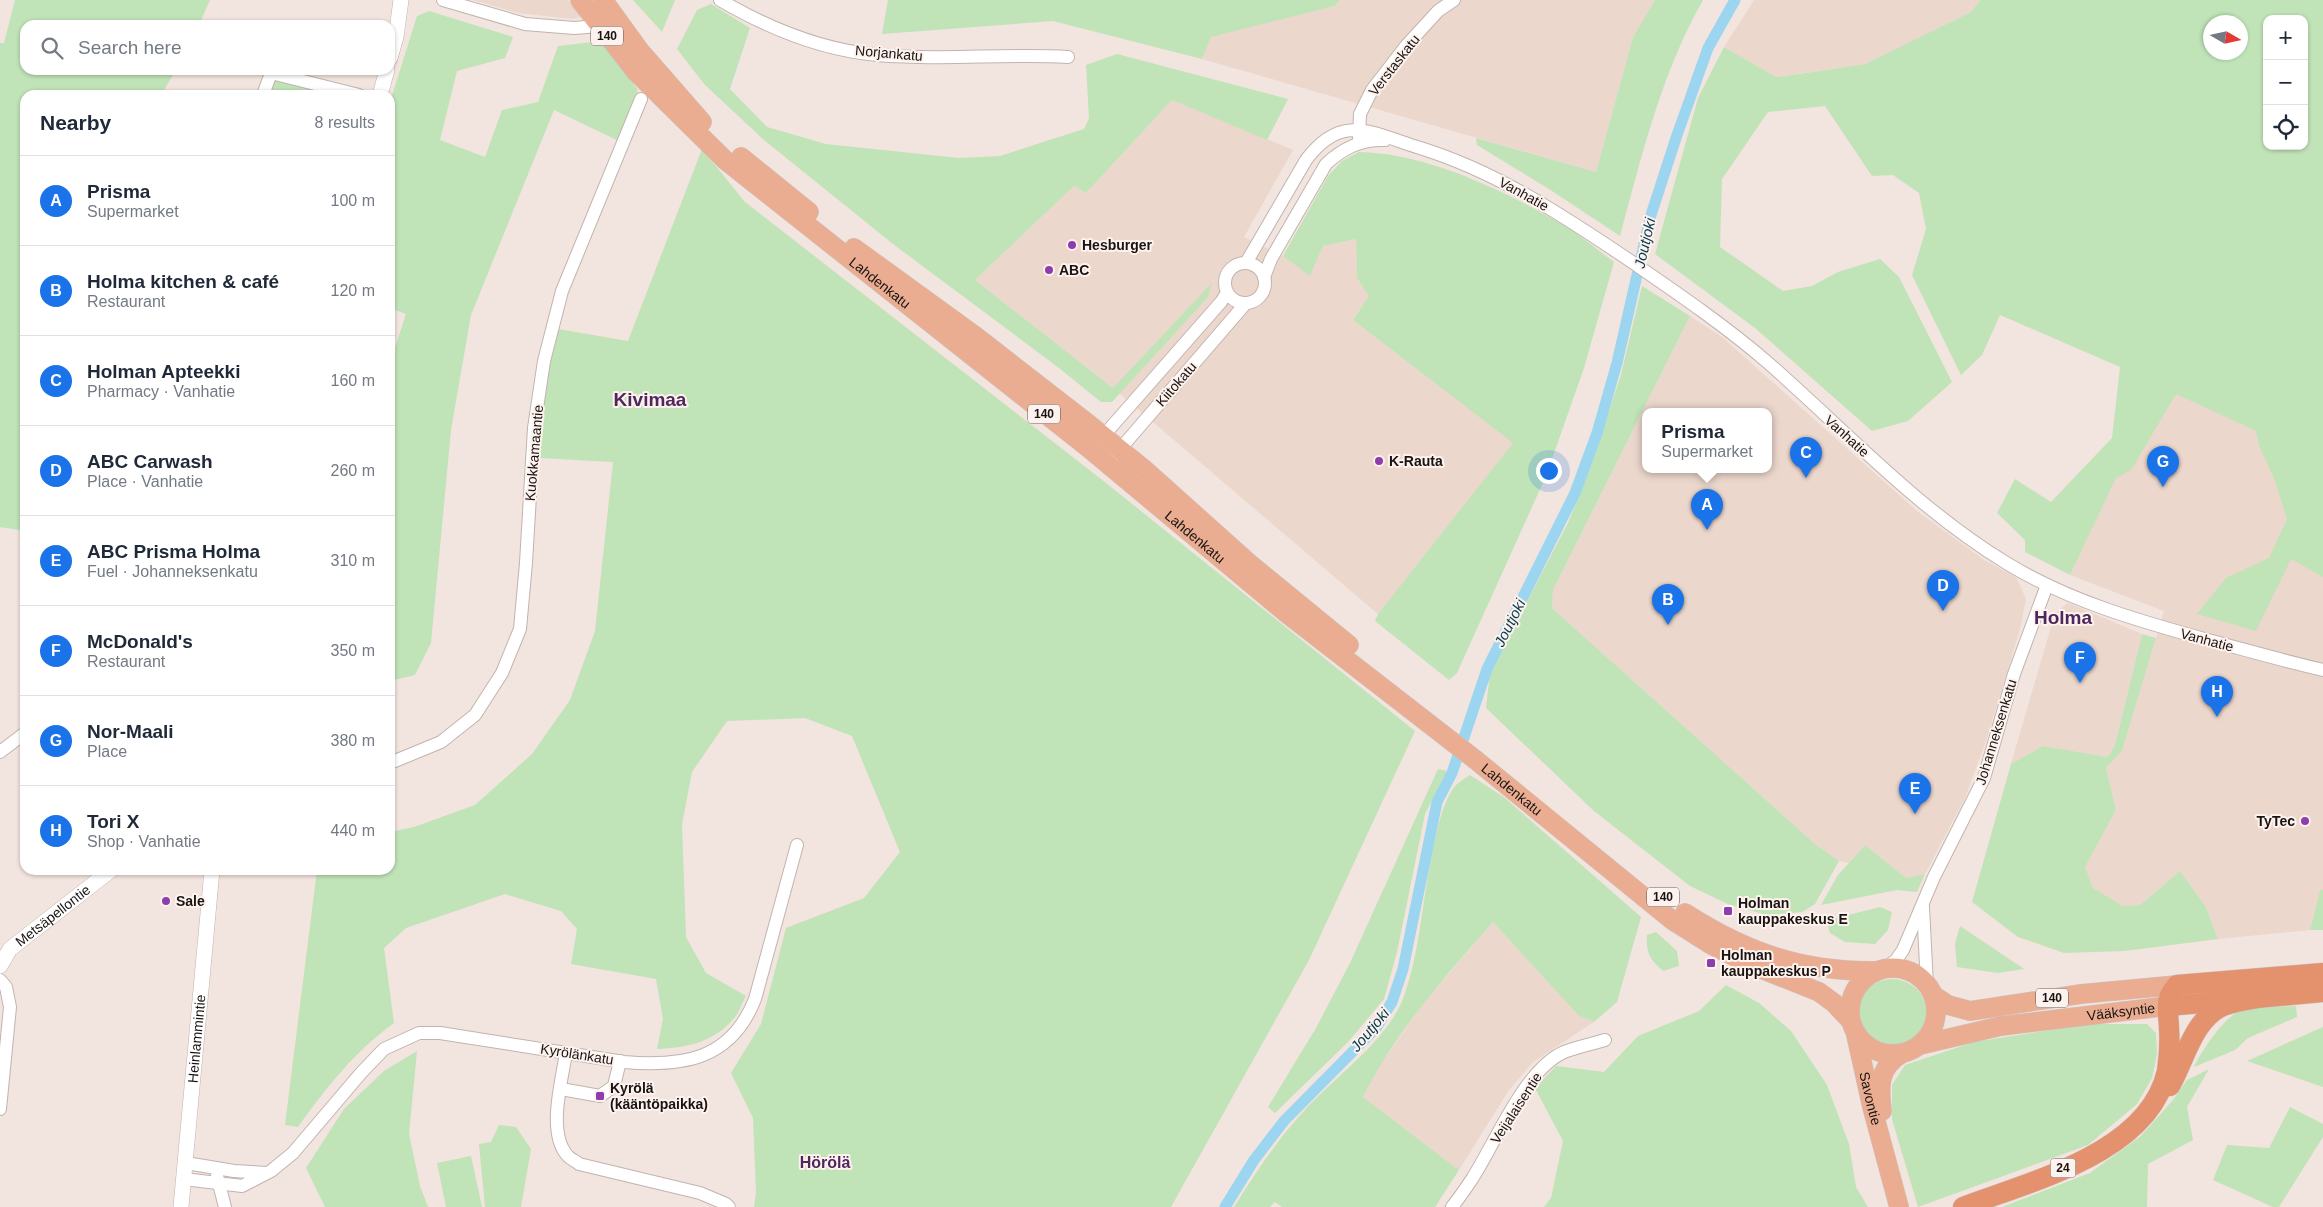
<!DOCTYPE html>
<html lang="en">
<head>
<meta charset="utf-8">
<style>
  :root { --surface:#fff; --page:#f6f6f7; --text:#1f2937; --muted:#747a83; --line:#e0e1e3; --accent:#1a73e8 }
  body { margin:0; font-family:Helvetica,sans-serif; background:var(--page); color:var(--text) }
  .controls { position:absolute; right:15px; top:15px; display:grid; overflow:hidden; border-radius:10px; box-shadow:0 1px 4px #0004 }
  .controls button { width:45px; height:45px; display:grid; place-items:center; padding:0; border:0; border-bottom:1px solid var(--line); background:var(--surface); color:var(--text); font:25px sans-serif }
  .compass { position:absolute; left:2203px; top:15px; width:45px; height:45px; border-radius:50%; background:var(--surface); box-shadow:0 1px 4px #0004; rotate:99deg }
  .you { position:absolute; left:1548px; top:470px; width:18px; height:18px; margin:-12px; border:4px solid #fff; border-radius:50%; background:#1a73e8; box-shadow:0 0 0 8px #1a73e833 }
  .badge { display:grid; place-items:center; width:32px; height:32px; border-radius:50%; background:var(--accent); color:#fff; font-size:16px; font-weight:700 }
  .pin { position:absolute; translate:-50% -41px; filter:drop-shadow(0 1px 2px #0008) }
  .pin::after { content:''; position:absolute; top:26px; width:18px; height:15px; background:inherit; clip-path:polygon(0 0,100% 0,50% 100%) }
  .popup { position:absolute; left:1642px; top:408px; width:130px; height:65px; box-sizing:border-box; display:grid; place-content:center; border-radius:10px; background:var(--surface); filter:drop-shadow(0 1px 4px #0005); font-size:16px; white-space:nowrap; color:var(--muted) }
  .popup b { font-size:19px; color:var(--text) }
  .popup::after { content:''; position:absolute; left:50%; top:100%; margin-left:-10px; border:10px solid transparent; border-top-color:var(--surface) }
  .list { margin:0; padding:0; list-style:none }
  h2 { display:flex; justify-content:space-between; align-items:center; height:65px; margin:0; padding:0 20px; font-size:21px }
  h2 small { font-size:16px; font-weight:400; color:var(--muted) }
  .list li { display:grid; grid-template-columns:32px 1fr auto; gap:15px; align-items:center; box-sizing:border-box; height:90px; padding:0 20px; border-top:1px solid var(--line) }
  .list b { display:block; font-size:19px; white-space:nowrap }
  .list p { margin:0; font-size:16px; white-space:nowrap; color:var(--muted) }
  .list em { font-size:16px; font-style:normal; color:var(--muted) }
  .icon { flex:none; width:28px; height:28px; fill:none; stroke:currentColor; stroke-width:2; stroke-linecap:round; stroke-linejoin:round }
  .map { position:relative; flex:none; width:2323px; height:1207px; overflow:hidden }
  .search { position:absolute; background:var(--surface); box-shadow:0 1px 4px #0004; left:20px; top:20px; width:375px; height:55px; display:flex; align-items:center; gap:12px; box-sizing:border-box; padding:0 18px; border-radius:15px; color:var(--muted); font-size:19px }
  .panel { position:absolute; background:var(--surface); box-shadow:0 1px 4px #0004; left:20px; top:90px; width:375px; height:785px; border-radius:15px }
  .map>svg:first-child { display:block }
  .built { fill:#ecd7cc; fill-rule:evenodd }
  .green { fill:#c1e3b8; fill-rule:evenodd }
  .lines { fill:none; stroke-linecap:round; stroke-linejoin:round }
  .canal { stroke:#9bd5f0; stroke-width:11 }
  .minor-casing { stroke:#c1b4ae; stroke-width:14 }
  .tertiary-casing { stroke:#c1b4ae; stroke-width:16 }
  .primary-casing { stroke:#c8c7c6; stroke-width:20 }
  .trunk-casing { stroke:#c8c7c6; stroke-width:21 }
  .minor { stroke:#fff; stroke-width:12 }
  .tertiary { stroke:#fff; stroke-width:15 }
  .primary { stroke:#ebad92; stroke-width:19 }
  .trunk { stroke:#e4926e; stroke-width:20 }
  .poi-dot { fill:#8e3dad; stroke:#fdf2ed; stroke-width:2 }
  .labels { text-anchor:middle; stroke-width:4; stroke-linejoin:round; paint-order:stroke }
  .shield { fill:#fdf2ed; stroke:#5d5754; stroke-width:1 }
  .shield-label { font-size:12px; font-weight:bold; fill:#191412 }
  .street-label { font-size:14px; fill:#191412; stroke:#fdf2ed }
  .poi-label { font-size:14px; font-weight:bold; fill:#191412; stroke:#fdf2ed; text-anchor:start }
  .water-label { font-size:15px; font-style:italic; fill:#05394c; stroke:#fdf2ed }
  .quarter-label { font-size:16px; font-weight:bold; fill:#4e275d; stroke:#fdf2ed }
  .district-label { font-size:19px; font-weight:bold; fill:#4e275d; stroke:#fdf2ed }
</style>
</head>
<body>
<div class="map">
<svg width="2323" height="1207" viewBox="0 0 2323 1207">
  <rect width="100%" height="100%" fill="#f2e4de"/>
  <g class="built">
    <path d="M473 0H568L581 17 573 19 518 13Z"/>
    <path d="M1340 0H1655L1633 37 1596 172 1202 59 1210 37 1335 6Z"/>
    <path d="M1754 0H1980L1971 12 1865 64 1776 77 1724 47Z"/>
    <path d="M1172 100 1293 150 1244 237 1289 259 1310 276 1323 246 1356 239 1357 278 1369 296 1353 320 1514 443 1378 614 1113 388 975 280 1074 186 1086 193Z"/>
    <path d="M1690 316 1722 337 1917 511 1984 560 2016 577 2026 599 2020 629 1987 738 1965 798 1925 874 1906 878 1865 845 1848 863 1839 861 1815 844 1552 608 1553 590ZM1646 411H1768V469H1646Z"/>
    <path d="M2167 368 2323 437V890H2320L2310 930 2218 939 2206 907 2180 871 2140 905 2123 906 2093 888 2085 867 2116 810 2106 768 2122 751 2164 611 2070 575Z"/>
    <path d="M2068 603 2142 634 2115 745 2108 757 2043 746 2011 764 2055 613Z"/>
    <path d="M1493 922 1579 1016 1594 1022 1533 1062 1509 1090 1459 1170 1363 1097 1378 1068 1422 1005Z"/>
  </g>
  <g class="green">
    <path d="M15 0H210L199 25H25V70H176L161 95H25V531L0 527V43H4Z"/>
    <path d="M633 0H675L662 32Z"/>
    <path d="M888 0H1340L1335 6 1211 37 1202 59 1053 21 882 34Z"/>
    <path d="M1655 0H1703C1661 74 1642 155 1620 236L1552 191 1477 145 1476 138 1596 172 1633 37Z"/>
    <path d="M1980 0H2323V577L2291 559 2256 631 2197 614 2226 578 2269 558 2287 519 2274 478 2259 446 2256 431 2176 394 2131 470 2116 478 2070 575 2025 552V540L1997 513 2015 479 2051 502 2112 438 2120 367 2000 315 1982 355 1961 375 1912 275 1926 229 1919 193 1893 175 1872 176 1825 106 1768 112 1722 179 1720 247 1783 291 1812 286 1838 272 1880 259 1899 277 1952 382 1908 421 1872 431 1755 328 1655 254 1698 98 1724 47 1776 77 1799 74 1865 64 1971 12ZM2267 19H2304V146H2267ZM2210 22H2240V52H2210Z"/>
    <path d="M711 4 750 28 730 89 767 127 826 144 959 158 1000 156 1084 129 1089 118 1086 65 1117 54 1288 99 1267 140 1172 100 1086 193 1074 186 975 280 1113 388 1212 283 1208 297 1112 402H1101L1059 368 893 244 764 140 705 85 677 49 697 10Z"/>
    <path d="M429 11 513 37 505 58 457 71 440 140 485 157 502 110 538 102 558 46 602 41 638 90 617 140 554 110 471 315 451 430 431 643 415 675 390 681V363L406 314 390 308V102L417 16Z"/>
    <path d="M275 80 337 95H269Z"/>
    <path d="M702 149 745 202 1106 483 1415 731 1309 960 1171 1207H754L756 1193 753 1118 731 1073 761 1024 786 928 864 898 900 852 852 736 805 718 727 721 692 772 682 824 686 937 706 973 746 996C742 1002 740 1011 735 1017 715 1042 687 1048 657 1049L663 1019 656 979 571 964 577 929 561 911 505 894 406 928 384 948 394 1023C355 1051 326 1088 298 1127L285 1125 317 870H390V832L414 827 475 805 532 754 570 700 595 631 613 462 539 458C539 414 548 372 558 329L628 341Z"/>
    <path d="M1359 152C1425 153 1501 189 1558 222 1578 233 1596 249 1614 262L1584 368 1546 476 1457 673 1449 680 1375 621 1378 614 1513 443 1353 320 1369 296 1357 278 1356 239 1323 246 1310 276 1283 256 1328 176 1342 161Z"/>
    <path d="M1642 286 1690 316 1553 590 1552 608 1815 844 1839 861 1815 904 1802 912 1767 915 1728 904 1690 886 1594 811 1486 708 1490 672 1568 523 1591 465 1621 375Z"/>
    <path d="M2142 634 2156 638 2122 751 2106 768 2116 810 2085 867 2093 888 2123 906 2140 905 2180 871 2206 907 2218 939 2125 951 2064 953 2018 937 1972 902 2011 764 2043 746 2108 757 2115 745Z"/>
    <path d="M1438 769 1447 771 1425 814 1397 952 1384 999 1349 1041 1275 1113 1268 1107 1316 1028 1350 963Z"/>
    <path d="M1470 775 1505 798 1641 917 1617 1002 1594 1022 1579 1016 1493 922C1445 977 1396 1031 1363 1097L1459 1170 1435 1207H1282L1275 1202 1270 1207H1234C1255 1174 1277 1140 1303 1112 1334 1077 1386 1042 1403 999 1421 951 1423 890 1435 839 1439 822 1443 804 1453 789 1457 783 1464 779 1470 775Z"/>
    <path d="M1865 845 1906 878 1925 874 1917 892 1897 890 1821 905 1838 875Z"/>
    <path d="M2320 890H2323V930H2310Z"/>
    <path d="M1880 907 1892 912 1888 930 1875 944 1845 942 1830 933 1828 925 1836 918Z"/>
    <path d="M1960 926 2024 969 1998 973 1957 967 1955 944Z"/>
    <path d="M1656 932 1677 951 1679 966 1663 971C1650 959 1646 954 1647 935Z"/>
    <circle cx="1892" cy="1014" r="35"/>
    <path d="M1726 985 1759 1003 1791 1031 1827 1085 1849 1144 1856 1187 1868 1207H1544L1551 1198 1563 1141 1535 1088 1556 1066 1604 1072 1638 1036 1699 1011Z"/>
    <path d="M2296 1006 2297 1017 2248 1038 2235 1050 2194 1067C2201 1052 2225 1015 2241 1011 2258 1006 2279 1007 2296 1006Z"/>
    <path d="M2088 1024H2147L2156 1033 2157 1054 2152 1078 2137 1104 2088 1145 1918 1207 1892 1119V1085L1905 1065 1974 1042Z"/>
    <path d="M2323 1027V1087L2247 1061Z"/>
    <path d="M417 1051 409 1134 420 1186 428 1207H325L306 1168 344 1109 384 1071Z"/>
    <path d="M2209 1069 2187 1107 2193 1140 2148 1164 2147 1207H2002L2090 1173 2141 1136 2173 1100 2187 1080Z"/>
    <path d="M2290 1107 2323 1124V1137L2279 1207H2273L2213 1180 2227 1145 2269 1148Z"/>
    <path d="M499 1125 516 1127 531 1149 521 1207H485L479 1144 491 1142Z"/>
    <path d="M471 1156 482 1207H446L437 1163Z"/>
  </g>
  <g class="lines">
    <path class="canal" d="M1225 1207 1254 1160 1284 1121 1376 1028 1392 1002 1403 969 1437 802 1452 773 1487 669 1575 493 1597 433 1617 363 1650 218 1677 135 1708 48 1735 0"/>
    <defs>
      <g id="minor">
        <path d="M443 0 525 24 574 28 599 26"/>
        <path d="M720 0C768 28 821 50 877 55 941 61 1005 53 1068 57"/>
        <path d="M263 95 271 73 359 95"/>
        <path d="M1359 138 1360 114 1372 90 1406 46 1438 11 1454 0"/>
        <circle cx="1245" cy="283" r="20"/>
        <path d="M1246 263 1306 160C1341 113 1370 132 1417 147 1496 171 1564 216 1632 262 1677 293 1724 325 1766 361 1845 430 1917 509 2008 564 2069 601 2139 621 2208 640 2246 650 2284 661 2323 670"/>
        <path d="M1264 277 1271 259 1326 164C1343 148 1361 139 1385 140"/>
        <path d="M1098 442 1221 302 1227 293"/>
        <path d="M1115 455 1246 303"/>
        <path d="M0 752 25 733"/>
        <path d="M390 763 441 742 475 715 502 673 520 629 526 563 534 428 544 361 562 291 641 99"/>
        <path d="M1923 907 1927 985"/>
        <path d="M1884 969 1896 960 1903 950 1934 877 1984 778 2014 674 2047 585"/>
        <path d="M0 980 6 987 10 1007 0 1109"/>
        <path d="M566 1053C562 1080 547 1132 567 1155 570 1159 576 1161 579 1164L700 1193 726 1204 729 1207"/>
        <path d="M561 1089 600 1096 614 1086 620 1061"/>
        <path d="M186 1163 234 1171 266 1173"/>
        <path d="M217 1176 225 1207"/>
        <path d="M184 1179 242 1186 271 1171 293 1153 361 1073 384 1049 419 1033H440L624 1062C683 1067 731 1060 755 999L797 845"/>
        <path d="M1452 1207C1459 1198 1466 1188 1472 1179 1496 1142 1524 1070 1564 1052 1577 1047 1592 1044 1605 1040"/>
      </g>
      <g id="tertiary">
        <path d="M390 58 396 37 401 0"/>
        <path d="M380 95 387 70"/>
        <path id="s1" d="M0 966 10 949 111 870"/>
        <path id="s2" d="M181 1207 212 870"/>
      </g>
      <g id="primary">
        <path id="s3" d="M580 0 636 72 725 160 1091 450 1285 612 1477 761 1672 920 1710 944 1749 964 1819 992 1834 1003 1850 1020"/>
        <path d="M603 0 640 51 702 122"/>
        <path d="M741 157 809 212"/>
        <path d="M854 248 974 335 1091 426 1145 470 1250 564 1349 645"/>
        <path d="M1685 913C1747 953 1803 972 1877 971"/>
        <circle cx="1893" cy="1011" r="43"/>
        <path d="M1933 995 1948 1005 1970 1011 2081 994 2177 985"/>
        <path id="s4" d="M1856 1035 1872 1107 1899 1207"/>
        <path id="s5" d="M1920 1045 2001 1026 2168 1006"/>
        <path d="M1882 1111C1879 1087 1878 1068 1901 1054"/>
      </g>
      <g id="trunk">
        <path d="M2168 1006 2323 992"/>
        <path d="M2170 1086C2185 1060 2193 1019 2223 1006 2234 1002 2246 1000 2258 998"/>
        <path d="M1963 1207C2031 1181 2149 1153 2167 1071 2169 1057 2170 1043 2169 1029 2169 1019 2166 1008 2169 998 2170 993 2174 989 2177 985L2323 973"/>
      </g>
    </defs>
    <use href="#minor" class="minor-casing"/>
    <use href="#tertiary" class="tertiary-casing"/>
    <use href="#primary" class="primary-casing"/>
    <use href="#trunk" class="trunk-casing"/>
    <use href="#minor" class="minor"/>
    <use href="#tertiary" class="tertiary"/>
    <use href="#primary" class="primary"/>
    <use href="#trunk" class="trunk"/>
  </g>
  <g class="poi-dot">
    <circle cx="1072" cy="245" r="5"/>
    <circle cx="1049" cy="270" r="5"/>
    <circle cx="1379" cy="461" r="5"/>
    <circle cx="2305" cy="821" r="5"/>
    <circle cx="166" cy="901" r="5"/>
    <rect x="1723" y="906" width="10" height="10" rx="2.5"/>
    <rect x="1706" y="958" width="10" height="10" rx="2.5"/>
    <rect x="595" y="1091" width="10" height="10" rx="2.5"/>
  </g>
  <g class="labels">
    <g class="shield">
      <rect x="591" y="26.5" width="32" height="19" rx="4"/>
      <rect x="1028" y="404.5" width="32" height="19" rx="4"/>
      <rect x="1647" y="887.5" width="32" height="19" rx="4"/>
      <rect x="2036" y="988.5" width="32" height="19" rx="4"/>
      <rect x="2050.5" y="1158.5" width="25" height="19" rx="4"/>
    </g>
    <g class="shield-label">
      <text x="607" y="40">140</text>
      <text x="1044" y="418">140</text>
      <text x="1663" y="901">140</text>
      <text x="2052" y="1002">140</text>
      <text x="2063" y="1172">24</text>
    </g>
    <g class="street-label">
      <text transform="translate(889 53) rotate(5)" y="5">Norjankatu</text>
      <text transform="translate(1394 65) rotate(-52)" y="5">Verstaskatu</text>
      <text transform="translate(1524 194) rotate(29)" y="5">Vanhatie</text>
      <text dy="5" stroke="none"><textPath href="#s3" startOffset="414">Lahdenkatu</textPath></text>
      <text transform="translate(1176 384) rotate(-49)" y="5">Kiitokatu</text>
      <text transform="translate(1847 436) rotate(42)" y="5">Vanhatie</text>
      <text transform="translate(534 453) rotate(-85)" y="5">Kuokkamaantie</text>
      <text dy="5" stroke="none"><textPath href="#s3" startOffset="819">Lahdenkatu</textPath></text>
      <text transform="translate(2207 640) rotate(15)" y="5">Vanhatie</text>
      <text transform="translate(1996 732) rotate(-73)" y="5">Johanneksenkatu</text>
      <text dy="5" stroke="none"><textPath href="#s3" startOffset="1224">Lahdenkatu</textPath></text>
      <text dy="5" stroke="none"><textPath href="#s1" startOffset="74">Metsäpellontie</textPath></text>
      <text dy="5" stroke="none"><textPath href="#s5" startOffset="204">Vääksyntie</textPath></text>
      <text dy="5" stroke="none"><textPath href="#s2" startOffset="169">Heinlammintie</textPath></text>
      <text transform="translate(577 1054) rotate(9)" y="5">Kyrölänkatu</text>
      <text dy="5" stroke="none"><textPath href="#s4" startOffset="65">Savontie</textPath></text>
      <text transform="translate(1516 1108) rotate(-57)" y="5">Veijalaisentie</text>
    </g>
    <g class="poi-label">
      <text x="1082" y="250">Hesburger</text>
      <text x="1059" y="275">ABC</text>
      <text x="1389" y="466">K-Rauta</text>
      <text x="2295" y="826" text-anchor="end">TyTec</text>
      <text x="176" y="906">Sale</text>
      <text x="1738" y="908">Holman<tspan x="1738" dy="16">kauppakeskus E</tspan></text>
      <text x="1721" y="960">Holman<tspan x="1721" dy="16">kauppakeskus P</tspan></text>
      <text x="610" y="1093">Kyrölä<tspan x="610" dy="16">(kääntöpaikka)</tspan></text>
    </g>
    <g class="water-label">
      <text transform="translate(1645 243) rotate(-77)" y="5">Joutjoki</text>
      <text transform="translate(1510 623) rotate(-63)" y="5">Joutjoki</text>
      <text transform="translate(1370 1030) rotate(-50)" y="5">Joutjoki</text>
    </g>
    <g class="quarter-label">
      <text x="825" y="1168">Hörölä</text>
    </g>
    <g class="district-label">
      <text x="650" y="406">Kivimaa</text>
      <text x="2063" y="624">Holma</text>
    </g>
  </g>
</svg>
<div class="controls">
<button>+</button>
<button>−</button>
<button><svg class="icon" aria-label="locate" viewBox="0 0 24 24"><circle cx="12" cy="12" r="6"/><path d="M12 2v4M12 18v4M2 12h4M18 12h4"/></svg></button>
</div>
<svg class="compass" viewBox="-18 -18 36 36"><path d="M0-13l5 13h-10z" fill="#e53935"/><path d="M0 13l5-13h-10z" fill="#747a83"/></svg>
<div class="you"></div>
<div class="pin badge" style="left:1707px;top:530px">A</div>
<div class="popup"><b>Prisma</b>Supermarket</div>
<div class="pin badge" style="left:1668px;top:625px">B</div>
<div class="pin badge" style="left:1806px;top:478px">C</div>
<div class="pin badge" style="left:1943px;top:611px">D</div>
<div class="pin badge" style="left:1915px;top:814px">E</div>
<div class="pin badge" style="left:2080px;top:683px">F</div>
<div class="pin badge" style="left:2163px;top:487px">G</div>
<div class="pin badge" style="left:2217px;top:717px">H</div>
<div class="search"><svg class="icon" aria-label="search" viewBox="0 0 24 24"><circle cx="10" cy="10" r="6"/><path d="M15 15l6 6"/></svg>Search here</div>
<section class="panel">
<h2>Nearby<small>8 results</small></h2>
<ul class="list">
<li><span class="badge">A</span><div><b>Prisma</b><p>Supermarket</p></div><em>100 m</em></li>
<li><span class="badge">B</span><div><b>Holma kitchen &amp; café</b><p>Restaurant</p></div><em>120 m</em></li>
<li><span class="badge">C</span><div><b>Holman Apteekki</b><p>Pharmacy · Vanhatie</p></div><em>160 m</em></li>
<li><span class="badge">D</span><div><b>ABC Carwash</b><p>Place · Vanhatie</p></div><em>260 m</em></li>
<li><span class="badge">E</span><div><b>ABC Prisma Holma</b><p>Fuel · Johanneksenkatu</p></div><em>310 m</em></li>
<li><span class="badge">F</span><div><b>McDonald's</b><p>Restaurant</p></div><em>350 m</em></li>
<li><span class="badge">G</span><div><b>Nor-Maali</b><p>Place</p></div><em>380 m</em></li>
<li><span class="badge">H</span><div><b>Tori X</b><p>Shop · Vanhatie</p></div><em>440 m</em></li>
</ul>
</section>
</div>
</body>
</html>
